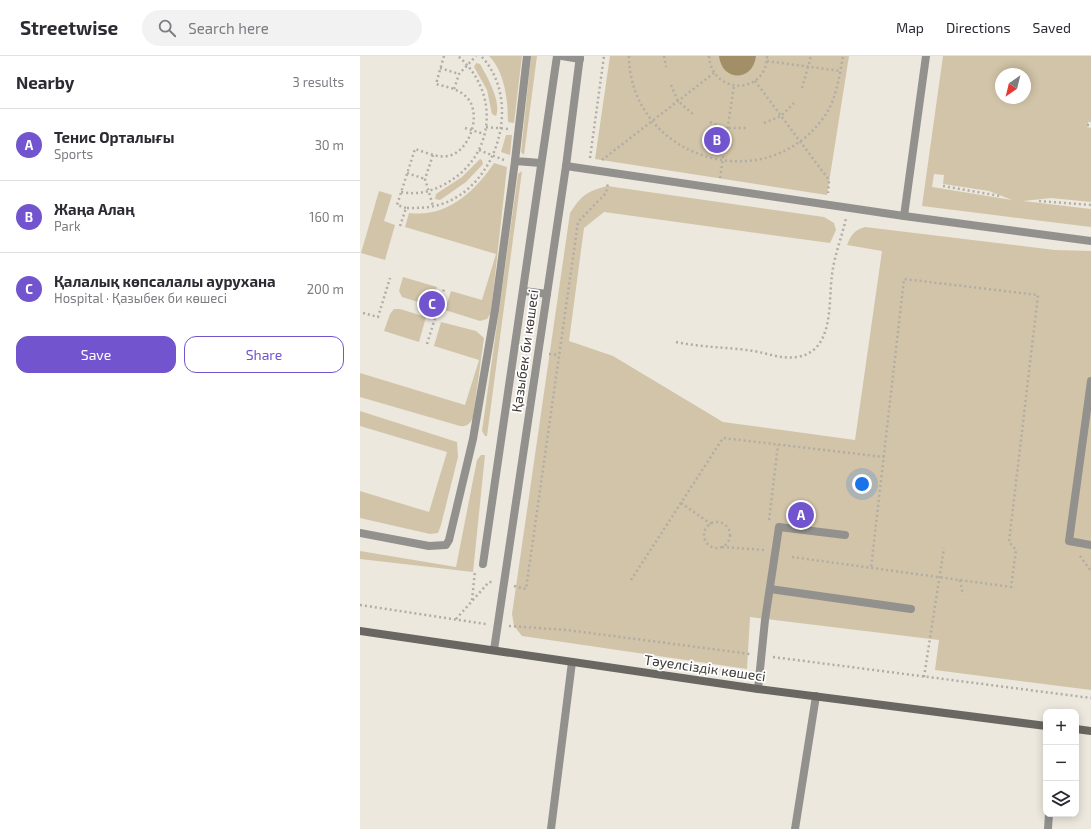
<!DOCTYPE html>
<html lang="en">
<head>
<meta charset="utf-8">
<style>
  :root { --surface:#fff; --page:#f2f2f3; --text:#2b2b33; --muted:#7c7c81; --line:#e1e1e2; --accent:#7154ce }
  body { margin:0; font-family:"Exo 2",sans-serif; background:var(--page); color:var(--text) }
  .controls { position:absolute; right:12px; bottom:12px; display:grid; overflow:hidden; border-radius:8px; box-shadow:0 2px 10px #0003 }
  .controls button { width:36px; height:36px; display:grid; place-items:center; padding:0; border:0; border-bottom:1px solid var(--line); background:var(--surface); color:var(--text); font:20px sans-serif }
  .compass { position:absolute; left:635px; top:12px; width:36px; height:36px; border-radius:50%; background:var(--surface); box-shadow:0 2px 10px #0003; rotate:215deg }
  .you { position:absolute; left:502px; top:428px; width:14px; height:14px; margin:-10px; border:3px solid #fff; border-radius:50%; background:#1a73e8; box-shadow:0 0 0 6px #1a73e833 }
  .badge { display:grid; place-items:center; width:26px; height:26px; border-radius:50%; background:var(--accent); color:#fff; font-size:13px; font-weight:700 }
  .pin { position:absolute; translate:-50% -50%; border:2px solid #fff; box-shadow:0 1px 4px #0006 }
  .list { margin:0; padding:0; list-style:none }
  h2 { display:flex; justify-content:space-between; align-items:center; height:52px; margin:0; padding:0 16px; font-size:17px }
  h2 small { font-size:13px; font-weight:400; color:var(--muted) }
  .list li { display:grid; grid-template-columns:26px 1fr auto; gap:12px; align-items:center; box-sizing:border-box; height:72px; padding:0 16px; border-top:1px solid var(--line) }
  .list b { display:block; font-size:15px; white-space:nowrap }
  .list p { margin:0; font-size:13px; white-space:nowrap; color:var(--muted) }
  .list em { font-size:13px; font-style:normal; color:var(--muted) }
  .actions { display:flex; gap:8px; padding:12px 16px }
  .actions a { flex:1; padding:9px 0; border:1px solid var(--accent); border-radius:12px; text-align:center; font-size:14px; color:var(--accent) }
  .actions .main { background:var(--accent); color:#fff }
  .icon { flex:none; width:22px; height:22px; fill:none; stroke:currentColor; stroke-width:2; stroke-linecap:round; stroke-linejoin:round }
  .map { position:relative; flex:none; width:731px; height:773px; overflow:hidden }
  header { display:flex; align-items:center; gap:24px; box-sizing:border-box; height:56px; padding:0 20px; background:var(--surface); border-bottom:1px solid var(--line) }
  header strong { font-size:19px }
  nav { display:flex; gap:22px; margin-inline-start:auto; font-size:14px }
  .search { width:280px; height:36px; background:var(--page); display:flex; align-items:center; gap:10px; box-sizing:border-box; padding:0 14px; border-radius:22px; color:var(--muted); font-size:15px }
  main { display:flex }
  aside { flex:1; background:var(--surface) }
  .map>svg:first-child { display:block }
  .green { fill:#d2c4a8; fill-rule:evenodd }
  .water { fill:#a28f68 }
  .lines { fill:none; stroke-linecap:round; stroke-linejoin:round }
  .path { stroke:#b1ada5; stroke-width:2.5; stroke-dasharray:2 3; stroke-linecap:butt }
  .service { stroke:#93918d; stroke-width:8 }
  .minor { stroke:#93918d; stroke-width:8 }
  .tertiary { stroke:#93918d; stroke-width:8 }
  .secondary { stroke:#6a6762; stroke-width:8 }
  .labels { text-anchor:middle; stroke-width:3.5; stroke-linejoin:round; paint-order:stroke }
  .street-label { font-size:14px; fill:#3d3b37; stroke:#fff }
</style>
</head>
<body>
<header>
<strong>Streetwise</strong>
<div class="search"><svg class="icon" aria-label="search" viewBox="0 0 24 24"><circle cx="10" cy="10" r="6"/><path d="M15 15l6 6"/></svg>Search here</div>
<nav><a>Map</a><a>Directions</a><a>Saved</a></nav>
</header>
<main>
<aside>
<h2>Nearby<small>3 results</small></h2>
<ul class="list">
<li><span class="badge">A</span><div><b>Тенис Орталығы</b><p>Sports</p></div><em>30 m</em></li>
<li><span class="badge">B</span><div><b>Жаңа Алаң</b><p>Park</p></div><em>160 m</em></li>
<li><span class="badge">C</span><div><b>Қалалық көпсалалы аурухана</b><p>Hospital · Қазыбек би көшесі</p></div><em>200 m</em></li>
</ul>
<div class="actions"><a class="main">Save</a><a>Share</a></div>
</aside>
<div class="map">
<svg width="731" height="773" viewBox="0 0 731 773">
  <rect width="100%" height="100%" fill="#ece8de"/>
  <g class="green">
    <path d="M129 0H162L154 67 148 66C148 45 145 16 129 0Z"/>
    <path d="M171 0H177L164 99 161 96Z"/>
    <path d="M250 0H489L467 139 235 103Z"/>
    <path d="M583 0H731V66H728L727 71 731 72V146L691 142 663 145 731 153V171L562 150ZM641 18H665V42H641ZM574 118 584 119 583 128 629 135 652 144 572 131Z"/>
    <path d="M116 7 120 8C127 20 142 47 136 60L132 58 127 34 114 11Z"/>
    <path d="M146 79H152L150 99 141 96Z"/>
    <path d="M120 103 122 104 123 108 106 126 80 144 75 143 76 138 102 121Z"/>
    <path d="M134 107 147 111 131 257 127 263 120 265 85 254 91 235 122 244 136 198 45 171 49 157C86 162 115 136 134 107Z"/>
    <path d="M162 115 127 380H125L122 375 158 118Z"/>
    <path d="M247 130 464 161 474 167 476 174 470 187 244 156 224 172 209 285 253 300 363 366 495 384 522 195 487 189C491 179 494 174 505 171L695 194 731 195V634L575 614 579 584 390 561 387 613 162 580 154 570 152 558 210 157C221 140 227 135 247 130Z"/>
    <path d="M19 135 32 139 24 165 35 169 25 204 1 197Z"/>
    <path d="M43 221 77 231 71 250 42 241 39 235Z"/>
    <path d="M34 253H40L66 261 59 286 24 275 30 258Z"/>
    <path d="M81 266 116 275 124 282 113 361C111 367 107 371 100 370L0 341V317L105 349 119 304 74 290Z"/>
    <path d="M0 355 97 386 98 401 81 469 78 477 70 478 0 462V435L69 456 87 396 0 370Z"/>
    <path d="M121 399H125L113 516 0 503V495L96 511 117 404Z"/>
  </g>
  <path class="water" d="M359 0H396C393 26 362 26 359 0Z"/>
  <g class="lines">
    <g class="path">
      <path d="M269 0C270 99 399 144 461 65 476 47 479 22 483 0"/>
      <path d="M304 0 306 11"/>
      <path d="M349 0C352 40 407 39 407 0"/>
      <path d="M407 5 480 15"/>
      <path d="M80 12 99 18"/>
      <path d="M395 25 469 124 468 137"/>
      <path d="M311 29 318 45 334 59"/>
      <path d="M442 32 451 0"/>
      <path d="M94 33 99 18 116 0"/>
      <path d="M350 66 363 72H388"/>
      <path d="M404 67 421 60 434 47"/>
      <path d="M727 69H731"/>
      <path d="M126 71 148 73"/>
      <path d="M105 72 124 78"/>
      <path d="M119 94 144 104"/>
      <path d="M73 99 65 123 73 150"/>
      <path d="M230 102 244 0"/>
      <path d="M242 104 354 17"/>
      <path d="M47 117 65 123"/>
      <path d="M360 122 374 30"/>
      <path d="M583 130 640 140"/>
      <path d="M41 136C58 139 70 136 85 128 135 101 141 37 98 0"/>
      <path d="M679 145 731 149"/>
      <path d="M46 152 37 149 55 93C65 96 77 102 88 100 109 96 121 61 109 44 101 33 87 31 76 28L84 0"/>
      <path d="M40 170 46 152C58 152 70 152 82 148 138 129 163 44 121 0"/>
      <path d="M3 257 18 261 30 222"/>
      <path d="M316 286C340 291 362 291 386 294 402 295 421 304 437 301 475 295 468 246 472 219 474 200 482 181 486 162"/>
      <path d="M67 288 84 233"/>
      <path d="M189 298 199 299"/>
      <path d="M321 447 351 468"/>
      <path d="M409 464 418 389"/>
      <circle cx="357" cy="479" r="13"/>
      <path d="M362 491 405 494"/>
      <path d="M720 500 731 515"/>
      <path d="M432 501C505 511 578 521 651 531L656 494 649 486 678 239 544 223 511 512"/>
      <path d="M271 524 363 382 524 401"/>
      <path d="M600 524 603 539"/>
      <path d="M154 530 166 533 218 166 246 137 248 127"/>
      <path d="M112 544 115 515"/>
      <path d="M0 549 126 568"/>
      <path d="M96 563 129 526H134"/>
      <path d="M149 570 207 574 390 598"/>
      <path d="M413 601 731 642"/>
      <path d="M564 621 584 492"/>
    </g>
    <g class="service">
      <path d="M167 0 155 105 181 107"/>
      <path d="M202 0 220 3"/>
      <path d="M206 110 544 160 731 185"/>
      <path d="M544 160 566 0"/>
      <path d="M164 235 187 238"/>
      <path d="M731 325 709 485 731 489"/>
      <path d="M0 477 69 490 86 489 89 484 113 383 135 254 155 105"/>
      <path d="M123 508 197 0"/>
      <path d="M410 533 551 553"/>
      <path d="M398 633 405 564 419 471 485 479"/>
    </g>
    <g class="minor">
      <path d="M191 773 212 606"/>
      <path d="M435 773 456 640"/>
      <path d="M688 773 689 758"/>
    </g>
    <path class="tertiary" d="M134 594 206 110 220 0"/>
    <g class="secondary">
      <path d="M0 575 398 633 686 670"/>
      <path d="M716 673 731 675"/>
    </g>
  </g>
  <g class="labels">
    <g class="street-label">
      <text transform="translate(165 295) rotate(-82)" y="5">Қазыбек би көшесі</text>
      <text transform="translate(345 612) rotate(8)" y="5">Тәуелсіздік көшесі</text>
    </g>
  </g>
</svg>
<div class="controls">
<button>+</button>
<button>−</button>
<button><svg class="icon" aria-label="layers" viewBox="0 0 24 24"><path d="M12 4l9 5-9 5-9-5zM3 14l9 5 9-5"/></svg></button>
</div>
<svg class="compass" viewBox="-18 -18 36 36"><path d="M0-13l5 13h-10z" fill="#e53935"/><path d="M0 13l5-13h-10z" fill="#7c7c81"/></svg>
<div class="you"></div>
<div class="pin badge" style="left:441px;top:459px">A</div>
<div class="pin badge" style="left:357px;top:84px">B</div>
<div class="pin badge" style="left:72px;top:248px">C</div>
</div>
</main>
</body>
</html>
